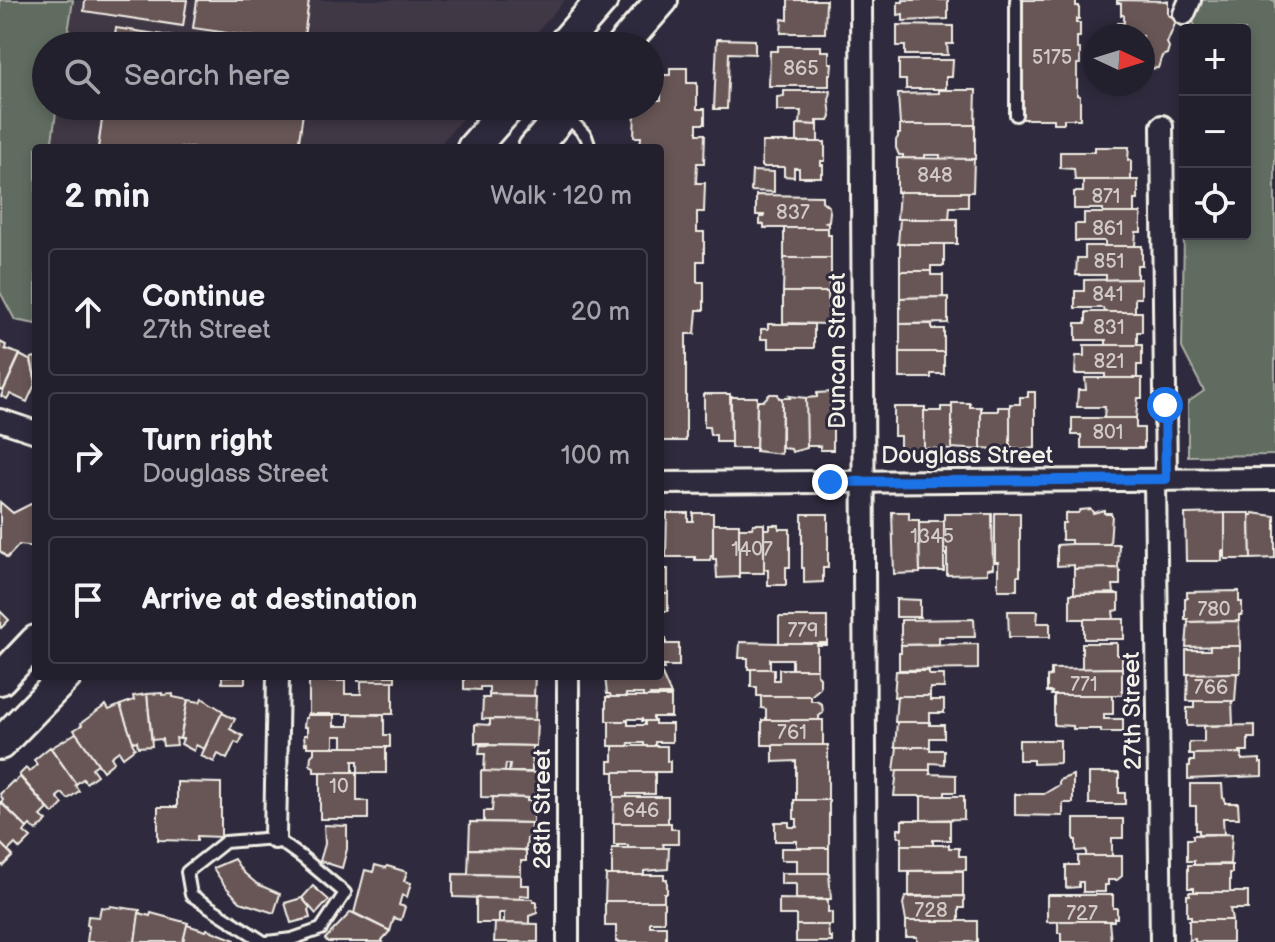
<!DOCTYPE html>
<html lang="en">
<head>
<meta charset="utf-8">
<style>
  :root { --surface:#23202e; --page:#2f2d3a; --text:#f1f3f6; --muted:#a3a3aa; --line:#403e4a }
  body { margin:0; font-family:"Balsamiq Sans",sans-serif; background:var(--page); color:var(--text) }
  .controls { position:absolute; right:24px; top:24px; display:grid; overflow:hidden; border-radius:8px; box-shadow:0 4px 12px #0003 }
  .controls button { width:72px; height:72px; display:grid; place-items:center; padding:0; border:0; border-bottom:2px solid var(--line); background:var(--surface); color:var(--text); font:40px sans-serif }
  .compass { position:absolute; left:1083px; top:24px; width:72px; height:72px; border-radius:50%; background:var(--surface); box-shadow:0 4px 12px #0003; rotate:94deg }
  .stop { position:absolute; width:24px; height:24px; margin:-18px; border:6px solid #1a73e8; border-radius:50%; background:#fff }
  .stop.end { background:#1a73e8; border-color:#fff; box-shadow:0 2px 8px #0008 }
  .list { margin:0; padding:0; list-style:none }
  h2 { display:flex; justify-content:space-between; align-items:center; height:104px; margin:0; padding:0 32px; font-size:34px }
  h2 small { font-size:26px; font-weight:400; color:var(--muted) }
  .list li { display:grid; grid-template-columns:52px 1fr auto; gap:24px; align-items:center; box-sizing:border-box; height:128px; margin:0 16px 16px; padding:0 16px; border:2px solid var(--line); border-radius:8px }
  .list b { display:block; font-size:30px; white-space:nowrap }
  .list p { margin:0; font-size:26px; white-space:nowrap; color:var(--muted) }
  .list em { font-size:26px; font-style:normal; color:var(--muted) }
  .icon { flex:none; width:44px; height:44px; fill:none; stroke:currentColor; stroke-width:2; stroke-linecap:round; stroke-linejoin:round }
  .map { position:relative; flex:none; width:1275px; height:942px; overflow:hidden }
  .search { position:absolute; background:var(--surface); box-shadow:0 4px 12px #0003; left:32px; top:32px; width:632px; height:88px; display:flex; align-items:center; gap:20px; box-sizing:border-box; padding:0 28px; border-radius:44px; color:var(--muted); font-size:30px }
  .panel { position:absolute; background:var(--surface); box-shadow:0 4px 12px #0003; left:32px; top:144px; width:632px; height:536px; border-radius:8px }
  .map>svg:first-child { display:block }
  .built { fill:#403744 }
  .green { fill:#616c61; stroke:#aaaea4; stroke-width:2 }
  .building { fill:#685656; stroke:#f4f1e8; stroke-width:2 }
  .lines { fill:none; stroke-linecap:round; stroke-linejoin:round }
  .service-casing { stroke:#f4f1e8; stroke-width:16 }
  .minor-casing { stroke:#f4f1e8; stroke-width:26 }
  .secondary-casing { stroke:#f4f1e8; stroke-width:36 }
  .service { stroke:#2f2a3d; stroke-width:10 }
  .minor { stroke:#2f2a3d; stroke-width:20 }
  .secondary { stroke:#2f2a3d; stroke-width:30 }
  .route { stroke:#1a73e8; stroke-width:10 }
  .labels { text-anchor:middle; stroke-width:6; stroke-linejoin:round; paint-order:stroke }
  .number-label { font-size:20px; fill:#d1cac4 }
  .street-label { font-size:24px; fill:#f4f1e8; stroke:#2f2a3d }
</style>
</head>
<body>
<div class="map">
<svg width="1275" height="942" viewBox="0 0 1275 942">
  <rect width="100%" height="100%" fill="#2f2a3d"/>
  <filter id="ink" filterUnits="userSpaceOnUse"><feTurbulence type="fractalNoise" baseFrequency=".0125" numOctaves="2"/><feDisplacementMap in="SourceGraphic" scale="16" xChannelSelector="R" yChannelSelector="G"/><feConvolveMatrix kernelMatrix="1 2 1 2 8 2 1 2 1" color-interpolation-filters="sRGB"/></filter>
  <g filter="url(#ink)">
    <g class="built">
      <path d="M73 0H565L525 46H66Z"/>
      <path d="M57 106H473L437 148H51Z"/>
    </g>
    <g class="green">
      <path d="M0 0H73L66 46H46V106H57L51 148H36V324L15 320 0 292Z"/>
      <path d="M1197 0H1275V455L1188 456V402L1204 391 1182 348 1185 176V234H1245V30H1197L1190 15Z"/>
    </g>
    <g class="building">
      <path d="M85 0H187L183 26 84 11Z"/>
      <path d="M197 0H309L303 44 193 28Z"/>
      <path d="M788 0H826L825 33H781L782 19 788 20Z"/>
      <path d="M903 0H948V19L903 21V14L898 15V2H903Z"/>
      <path d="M1023 0H1076V6H1079V19H1076V23H1080V37H1077V49H1080V64H1077V95L1080 96V119H1064V123H1053V119H1022Z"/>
      <path d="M1117 0 1168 1V15L1177 19 1167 43 1169 47 1167 54 1162 56 1158 68 1147 69V71H1143V36H1118V23H1124V15H1121V3H1117Z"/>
      <path d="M897 25 953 26V44H947L948 55H905V46H897Z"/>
      <path d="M116 28 238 46H113Z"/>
      <path d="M717 39 755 40V54L729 53 727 109H714Z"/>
      <path d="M778 46H821V51H829V63H832L831 74H829V86H769L770 51H778Z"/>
      <path d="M899 60H953L952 77H946V89H906V80H899Z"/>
      <path d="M670 68H687V83H697V109H705V124H697V134H705L704 163H697L696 183H705L704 212H697V232H704V261H697V282H704V310H697L695 334H686V441H660V148H640L641 137H634L635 109H640V106H650V100H661V75H670Z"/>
      <path d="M939 90H976L975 125H900L898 94 939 93Z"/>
      <path d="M784 91H830L831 92 829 100 831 117 829 121H816V125L800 124 801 111H777V97L784 96Z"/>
      <path d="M104 106H304L298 148H98Z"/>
      <path d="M816 121H818V142H797V124L816 125Z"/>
      <path d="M900 125H975V159H940V155H925V158L903 159V155H899L896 148V140L898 137V134H900Z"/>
      <path d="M762 142H825V161H821V165H823V173H821V177H799V168H794V177L784 176V167H762Z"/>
      <path d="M1095 147H1129L1128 160H1131V180H1075L1074 169 1060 168V152H1095Z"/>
      <path d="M897 158 974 159 973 192H897Z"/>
      <path d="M752 171 774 172V192L751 191Z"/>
      <path d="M1083 180H1138V200H1134V213H1103V209H1074V192H1083Z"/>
      <path d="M899 192H968V207H950L949 219H897Z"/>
      <path d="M756 195 822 196V201L829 207 830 212 829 221 826 222 828 223V228H764V224H760V217H764V215H756Z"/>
      <path d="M1084 213H1141V232H1136L1135 246H1105V241H1075V224H1084Z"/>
      <path d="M900 219H957V244H898Z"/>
      <path d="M784 228H828V235H831V258H784Z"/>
      <path d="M900 244H944V266H931V271H900Z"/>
      <path d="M1085 246H1142V265H1137V279L1106 280V275H1076L1077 258H1085Z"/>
      <path d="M784 258H831V283H829V292H783Z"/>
      <path d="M900 271H931V275H943V297L900 298Z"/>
      <path d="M1141 279V298H1135V312H1104L1103 308H1075V291H1084V280Z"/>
      <path d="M783 292H828L829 324 783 323Z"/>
      <path d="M948 297V323L900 324V298Z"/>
      <path d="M1086 312H1142V332H1137V345H1106V340H1076V323H1086Z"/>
      <path d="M768 324H814V348H768V339H761V329H768Z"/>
      <path d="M900 324H932V329H944V352H900Z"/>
      <path d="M0 342 6 345 5 349 20 354 3 391 0 389Z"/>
      <path d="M1084 345H1142V365H1137V378H1105V374H1075L1076 356H1084Z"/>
      <path d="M900 352H944V374H931V378H900Z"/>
      <path d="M20 355 31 361 36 382 27 402 10 394 7 399 1 396Z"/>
      <path d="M36 357V383L31 358Z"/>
      <path d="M1085 378H1142V398H1138L1136 418H1104L1105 407H1077L1078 390H1086Z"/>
      <path d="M833 392V450H820V446H806V398L817 397V393Z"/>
      <path d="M1028 392H1035V448L1018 449V448H1010V404H1020V397H1028Z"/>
      <path d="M704 394H730L731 442H716V435H710L709 427H704Z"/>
      <path d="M770 394H778L779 398H782L781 454 756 451 757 401H763Z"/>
      <path d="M789 396 806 398 807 448 792 452 791 449 782 448V398H790Z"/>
      <path d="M731 397H757L756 448H731Z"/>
      <path d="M952 403H970V407H981V450L951 448Z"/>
      <path d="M894 407H925L924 449 900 450V436H894Z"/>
      <path d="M941 407H952V450L924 448V411H941Z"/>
      <path d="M998 407H1010V450L981 448V411H998Z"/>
      <path d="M1072 418H1136V428H1144V448H1081V435H1072Z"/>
      <path d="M36 498V547L19 545 7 558 0 551V502L13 513 31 504Z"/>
      <path d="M1091 509 1093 513 1104 510V513H1111L1112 515 1110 544H1071V540H1062V523H1065V513H1078L1080 510Z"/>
      <path d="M892 512H909V520H919L920 573 894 574Z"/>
      <path d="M667 513H688V521H693V513H713V556H711L710 560H695V557H666Z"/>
      <path d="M995 513H1020V576H1017V590H998V562H995Z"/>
      <path d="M1225 513V551H1222V561H1186L1185 514Z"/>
      <path d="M1225 513H1250L1251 559H1225Z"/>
      <path d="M1253 513 1275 516V558L1251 559 1250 515H1253Z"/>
      <path d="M802 514H828V568H823V582L804 583V568H802Z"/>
      <path d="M944 514H992L993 568 987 569V574L947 575V549H944Z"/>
      <path d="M929 521H944V571H920L919 523H929Z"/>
      <path d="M713 524H739V577L717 578 716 559H713Z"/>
      <path d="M753 524H764V573H739V528H752Z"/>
      <path d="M770 525H779V529H790V567H786V585H768V569H764V529H770Z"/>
      <path d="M1071 544H1119L1118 568 1074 569V565L1057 566V545Z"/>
      <path d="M1118 568 1120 571V585H1113L1114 593 1074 594V569Z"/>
      <rect x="660" y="569" width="8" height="25"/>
      <path d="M1239 591V602H1242V615H1239V621L1188 622V619H1185V598H1187V592Z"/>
      <rect x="660" y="594" width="8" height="17"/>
      <path d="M1070 594H1119V610L1113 611 1114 619H1070Z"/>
      <path d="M896 599 920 600V617H896Z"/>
      <path d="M0 611 9 620 1 628 0 627Z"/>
      <path d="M1008 611H1038L1037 623H1050V637H1009Z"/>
      <rect x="779" y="617" width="48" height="26"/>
      <path d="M974 619 975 637H939V644L901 645V620Z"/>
      <rect x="1084" y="619" width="40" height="20"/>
      <path d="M660 620H663V639H666V644H660Z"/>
      <path d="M1239 621 1240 646 1186 647 1188 622Z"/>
      <path d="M740 642 779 643H827V645H817V669H792V659H770V669H748V658H739Z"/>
      <path d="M1082 643H1117V655H1122V668L1082 669Z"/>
      <path d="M660 644H679V666H663L664 669H660Z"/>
      <path d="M978 644V669L899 670V653H901V645Z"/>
      <path d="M1210 646H1240V673L1186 674V650H1210Z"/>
      <path d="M1122 668V695H1051L1052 692H1047V677L1051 676V669Z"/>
      <path d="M751 669H774V680H779V669H817V674L820 677V688L811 696H757V687H751Z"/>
      <path d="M660 670 671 695H650V697H643V694H626V697H611L610 694H607L605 676H660Z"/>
      <path d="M896 671H929V675H944V688H930V696L894 697Z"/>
      <path d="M1237 673 1235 701H1187L1188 674Z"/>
      <rect x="222" y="676" width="23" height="7"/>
      <rect x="309" y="676" width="36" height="5"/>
      <rect x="358" y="676" width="37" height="5"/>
      <path d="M464 676H479V678L489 679V676H535L534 696 489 695V687H480V690L464 689Z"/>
      <path d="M309 681H345V694H361V681H393V714H309Z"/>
      <path d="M162 693V695L173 694V697L188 700 180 739 176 738 177 745 163 746 162 739 152 740 147 694Z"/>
      <path d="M147 694 152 746 138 747 137 741 133 742 120 705 134 700 133 696Z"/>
      <path d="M489 695 536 696 535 720 482 719 483 698H489Z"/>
      <path d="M1054 695H1113V714H1104V719H1123V732H1101V729H1073V726L1054 725Z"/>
      <path d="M761 696H811V701H816L822 704 823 713 819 716V720H766V709L761 708Z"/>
      <path d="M897 696H930V700H944V713H930V722H895Z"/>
      <path d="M606 697H671V717H653V721H642V719H626V721H606Z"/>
      <path d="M202 698 223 711 204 749 196 745 194 751 181 744 183 739H180L188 700 200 702Z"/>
      <path d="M1194 701H1232L1233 725 1187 726V708H1194Z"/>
      <path d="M106 705 109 710 120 705 133 742 132 743 135 748 123 757 119 751 111 757 114 762 103 771 74 730 82 725 81 723Z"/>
      <path d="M222 713 235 719 230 729 243 736 239 744 235 742 227 759 218 754 214 762 201 756Z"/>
      <path d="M349 714 384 715V735H390V747H343V736H334V747H307V743L305 744 304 735H307V727H304L305 718H307V715H334V726H349Z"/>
      <path d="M490 719 537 720 536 746 489 745V743H475V724L490 725Z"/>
      <rect x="762" y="720" width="61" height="25"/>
      <path d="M609 721H628V725H645V721H655V724H672V742H655V746H644V743H629L628 746H609Z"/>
      <path d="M897 722H930V725H944V738H930V747H895Z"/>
      <path d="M1255 725V738H1248V751H1240V754H1189V742H1204V726Z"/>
      <path d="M76 733 98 764 92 768 97 775 86 783 83 779 76 784 51 748Z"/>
      <path d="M1019 740H1060V763L1033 764V760H1019Z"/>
      <path d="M480 745 532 746V772H509L510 764H506L505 772H484L485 754H479Z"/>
      <path d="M773 745H828V800H796V761L773 762Z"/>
      <path d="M613 746H667V761H670V772H609V761H613Z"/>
      <path d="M50 747 76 784 75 785 79 791 68 799 62 793 57 797 63 804 53 814 19 775 26 768 29 772 37 765 34 760Z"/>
      <path d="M314 747H386V773H358V761H353V772H314V767L310 765 311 756 314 753Z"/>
      <path d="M897 747H930V750H944V764L930 763V770L894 771Z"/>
      <path d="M1242 753V760L1260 759V763H1262V776L1188 779V766H1190V761H1194V754Z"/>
      <path d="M897 770H930V774L956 775V792H945V796H894Z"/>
      <path d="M481 771 536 773V798L481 797Z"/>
      <path d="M320 772H357V801H368V819H320Z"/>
      <path d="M614 772H655V794H627V797H614Z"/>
      <path d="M1089 773H1119V793H1125V804H1089Z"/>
      <path d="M1073 775V803H1063V816L1015 815V794H1044L1059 785V780Z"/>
      <path d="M20 777 48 809 41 816 47 821 36 831 30 825 27 828 1 802 3 800 0 794 13 781 14 782Z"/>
      <path d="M177 782 221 783V837L197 836V841L158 840V807H177Z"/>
      <path d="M1190 784H1222L1223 798 1225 799V803H1238L1239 818H1223L1224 834H1199V830H1196V806H1190Z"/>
      <path d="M921 796H964V819L921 820Z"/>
      <path d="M493 797 527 798V801H533V823L484 822V811H492Z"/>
      <path d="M614 797H668V823H613Z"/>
      <path d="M794 800H829V848H797V841H775V822H789V827H797V819H794Z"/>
      <path d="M0 802 27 828 24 832 31 838 20 849 15 844 8 851 0 843Z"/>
      <path d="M1074 819H1123V838H1112V856H1086V850L1076 851V840H1074Z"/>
      <path d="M902 820H950V840H933V845H902V837H898V829H902Z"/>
      <path d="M470 822 531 823 530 839H527L526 848 523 850 469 849Z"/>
      <path d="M614 823H671V829H678V844H663L664 848H628V845H614Z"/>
      <path d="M324 825 347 826V849L342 868 320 861 325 844Z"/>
      <path d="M1232 834 1230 864 1194 865V861H1187V839H1193V835Z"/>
      <path d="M0 843 13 856 3 866 0 863Z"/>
      <path d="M901 845H949V848H959V856H966V870L901 871Z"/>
      <path d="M612 848H669L668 869 644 871V875H612Z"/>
      <path d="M781 848H829V873H797V860H781Z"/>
      <path d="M469 849 523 850 526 851V861H521V875L468 874Z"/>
      <path d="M1078 856H1122V876L1117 880H1108V885H1105V892H1083V882H1079V887L1066 888V865H1078Z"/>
      <path d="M234 859 243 872 257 884 280 894 274 913 240 902 225 886 213 868Z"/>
      <path d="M375 865 386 868 387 866 407 872 404 881 411 883 407 897 402 895 399 905 405 907 401 920 394 918 390 931 354 913 365 870 373 872Z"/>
      <path d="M1188 865H1232V873H1230V892H1194V888H1188Z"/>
      <rect x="909" y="871" width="54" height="25"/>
      <path d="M781 873H829L831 899H796V884H781Z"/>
      <path d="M453 874 521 875V885H529V896L520 895V899L453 897Z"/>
      <path d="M606 875H664V879H667V893H664V901H605Z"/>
      <path d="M313 886 329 900 316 914 302 898Z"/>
      <path d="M1189 892H1248V909H1230L1232 920H1191V916H1187V895H1190Z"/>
      <path d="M1047 895H1113V908H1117V918H1114V921H1109L1047 922Z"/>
      <path d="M964 896V908H959V921H906L903 904 905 897Z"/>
      <path d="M302 898 310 908 308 910 310 918 291 923 285 903Z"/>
      <path d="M476 898 533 899V902H537V913L529 916V924L504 923V913H499V923H476Z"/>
      <path d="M779 899 828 900V912H832V925H796V915H779Z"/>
      <path d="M605 901H664V922H650V926H666V942H616V926H605Z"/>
      <path d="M110 906 140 910 135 942H87L89 926 87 925 88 916 99 917 101 907 110 908Z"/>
      <path d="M351 912 390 931 382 940 383 942H328L325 939Z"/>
      <path d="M139 913 150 916 151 913 188 923 183 942H135Z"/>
      <path d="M1189 920H1232V942H1195V939L1189 940Z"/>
      <path d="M906 921H977V942H917V937H906Z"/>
      <path d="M1058 921H1109L1111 942H1061V933H1058Z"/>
      <path d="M495 923 538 924V942H494Z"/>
      <path d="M187 925 206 931 207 929 235 940V942H183Z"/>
      <path d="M796 925H828L829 937H832V942H796Z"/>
    </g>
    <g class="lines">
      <defs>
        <g id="service">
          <path d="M1016 0V115"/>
          <path d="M566 115 586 136 590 148"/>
          <path d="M264 942 191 895 187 872 225 842 275 838 303 858 345 893 321 929 292 939 267 942"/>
        </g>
        <g id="minor">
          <path d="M861 0 866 942"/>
          <path d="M1184 14 1190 0"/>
          <path d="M1162 126 1166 479"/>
          <path d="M0 420 36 432"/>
          <path d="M1155 480 1161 942"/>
          <path d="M660 483 1275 479"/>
          <path d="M568 676V942"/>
          <path d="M275 838 278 676"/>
        </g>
        <g id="secondary">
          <path d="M562 46 602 0"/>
          <path d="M622 46 662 0"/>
          <path d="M473 148 510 106"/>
          <path d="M534 148 570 106"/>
          <path d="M0 679 36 641"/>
          <path d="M0 744 66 676"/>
        </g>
      </defs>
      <use href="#service" class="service-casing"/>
      <use href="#minor" class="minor-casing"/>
      <use href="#secondary" class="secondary-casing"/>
      <use href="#service" class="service"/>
      <use href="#minor" class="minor"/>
      <use href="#secondary" class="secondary"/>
    </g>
  </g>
  <g class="lines" filter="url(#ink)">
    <path class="route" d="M830 482 1166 479 1165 405"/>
  </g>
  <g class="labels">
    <g class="number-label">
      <text x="1052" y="64">5175</text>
      <text x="801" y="75">865</text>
      <text x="935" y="182">848</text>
      <text x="1106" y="203">871</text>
      <text x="793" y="219">837</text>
      <text x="1108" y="235">861</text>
      <text x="1109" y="268">851</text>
      <text x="1108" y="301">841</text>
      <text x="1109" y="334">831</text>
      <text x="1109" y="368">821</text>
      <text x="1108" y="439">801</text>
      <text x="932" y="543">1345</text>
      <text x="752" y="556">1407</text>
      <text x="1214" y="616">780</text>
      <text x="803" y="637">779</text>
      <text x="1084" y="691">771</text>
      <text x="1211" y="694">766</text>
      <text x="792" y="739">761</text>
      <text x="339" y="793">10</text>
      <text x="641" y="817">646</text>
      <text x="931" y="917">728</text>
      <text x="1082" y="920">727</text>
    </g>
    <g class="street-label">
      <text transform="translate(837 351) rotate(-90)" y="8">Duncan Street</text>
      <text x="967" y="463">Douglass Street</text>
      <text transform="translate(1132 711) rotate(-91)" y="8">27th Street</text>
      <text transform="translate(542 809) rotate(-90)" y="8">28th Street</text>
    </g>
  </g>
</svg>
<div class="controls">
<button>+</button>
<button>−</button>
<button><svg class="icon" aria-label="locate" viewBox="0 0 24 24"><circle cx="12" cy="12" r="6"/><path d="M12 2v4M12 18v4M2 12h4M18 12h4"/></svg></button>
</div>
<svg class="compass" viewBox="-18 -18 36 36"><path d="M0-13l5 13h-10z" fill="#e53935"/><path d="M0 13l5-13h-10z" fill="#a3a3aa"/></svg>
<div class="stop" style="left:1165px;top:405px"></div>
<div class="stop end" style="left:830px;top:482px"></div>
<div class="search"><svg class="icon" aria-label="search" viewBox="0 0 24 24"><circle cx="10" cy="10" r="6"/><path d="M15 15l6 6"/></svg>Search here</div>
<section class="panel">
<h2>2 min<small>Walk · 120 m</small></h2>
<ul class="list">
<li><svg class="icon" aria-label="ahead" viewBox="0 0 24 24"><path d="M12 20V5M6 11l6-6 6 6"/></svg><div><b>Continue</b><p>27th Street</p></div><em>20 m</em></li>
<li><svg class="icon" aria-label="right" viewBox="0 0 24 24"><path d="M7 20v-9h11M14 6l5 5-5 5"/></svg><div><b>Turn right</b><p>Douglass Street</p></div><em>100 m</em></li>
<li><svg class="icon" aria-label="arrive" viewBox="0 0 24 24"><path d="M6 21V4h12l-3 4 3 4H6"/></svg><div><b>Arrive at destination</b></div></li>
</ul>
</section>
</div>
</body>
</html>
